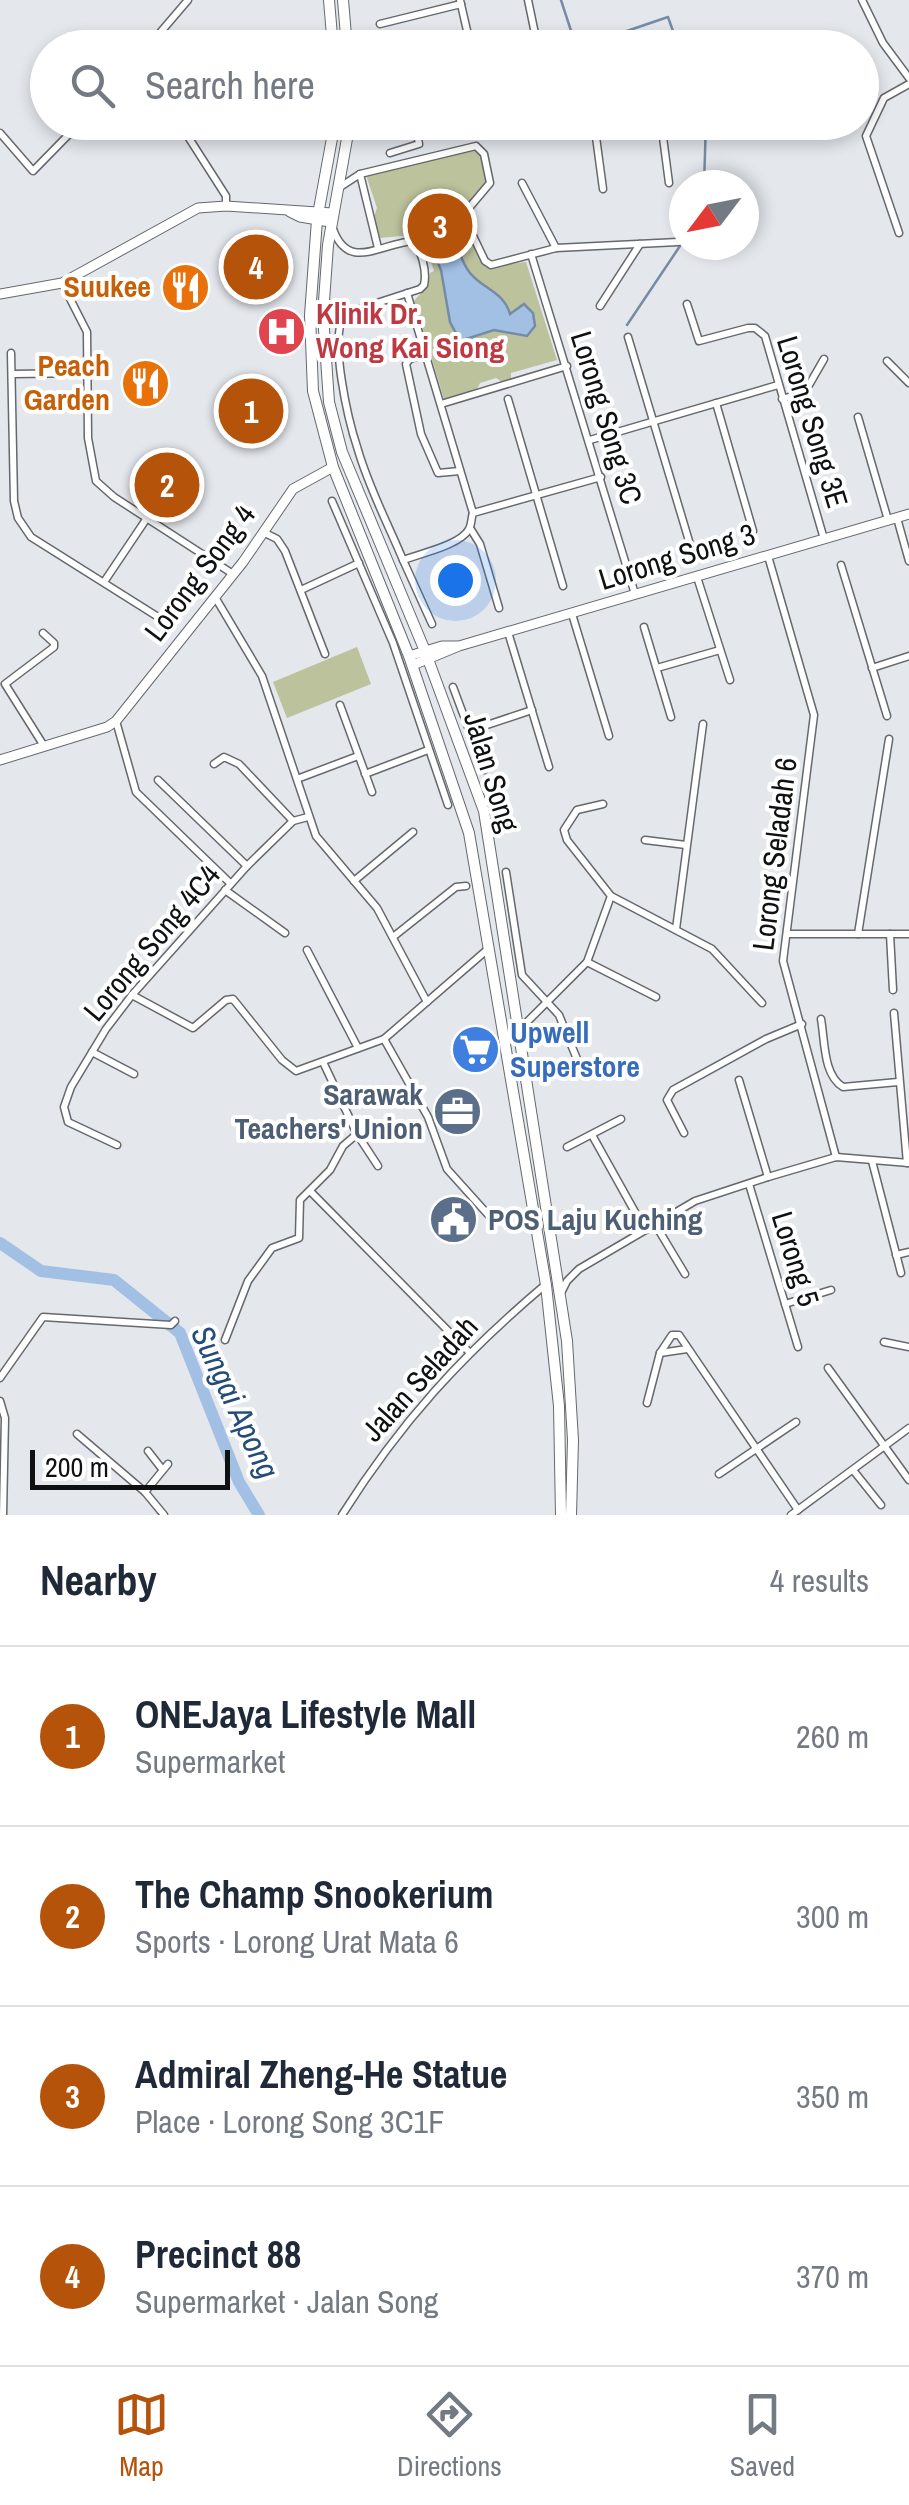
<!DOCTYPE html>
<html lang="en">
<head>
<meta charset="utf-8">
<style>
  :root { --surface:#fff; --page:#f6f6f7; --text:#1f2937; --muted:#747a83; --line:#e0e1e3; --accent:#b45309 }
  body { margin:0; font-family:"Archivo Narrow",sans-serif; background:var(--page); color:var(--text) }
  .compass { position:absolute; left:669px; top:170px; width:90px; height:90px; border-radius:50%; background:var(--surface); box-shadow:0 5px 15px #0003; rotate:238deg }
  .scale { position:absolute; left:30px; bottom:25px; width:200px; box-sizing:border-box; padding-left:10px; border:5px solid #0f1011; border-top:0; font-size:28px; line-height:35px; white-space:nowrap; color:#0f1011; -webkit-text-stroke:8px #fff; paint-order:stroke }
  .you { position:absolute; left:455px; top:580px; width:35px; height:35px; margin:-25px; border:8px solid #fff; border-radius:50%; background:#1a73e8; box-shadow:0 0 0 15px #1a73e833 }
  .badge { display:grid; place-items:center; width:65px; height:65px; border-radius:50%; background:var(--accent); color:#fff; font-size:32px; font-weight:700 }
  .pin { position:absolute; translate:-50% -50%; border:5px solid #fff; box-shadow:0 2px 10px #0006 }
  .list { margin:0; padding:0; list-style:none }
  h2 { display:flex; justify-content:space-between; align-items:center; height:130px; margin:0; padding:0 40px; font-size:42px }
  h2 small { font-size:32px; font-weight:400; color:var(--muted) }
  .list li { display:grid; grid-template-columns:65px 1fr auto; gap:30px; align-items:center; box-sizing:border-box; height:180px; padding:0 40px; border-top:2px solid var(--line) }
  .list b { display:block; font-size:38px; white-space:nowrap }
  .list p { margin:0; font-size:32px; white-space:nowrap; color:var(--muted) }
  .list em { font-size:32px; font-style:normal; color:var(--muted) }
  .icon { flex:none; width:55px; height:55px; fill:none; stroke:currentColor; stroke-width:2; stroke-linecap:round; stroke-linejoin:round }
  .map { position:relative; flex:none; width:909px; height:1515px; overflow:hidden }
  .search { position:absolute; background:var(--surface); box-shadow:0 5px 15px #0003; left:30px; right:30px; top:30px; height:110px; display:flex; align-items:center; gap:25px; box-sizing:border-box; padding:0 35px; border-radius:55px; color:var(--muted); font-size:38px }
  .sheet { height:850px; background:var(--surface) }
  nav { display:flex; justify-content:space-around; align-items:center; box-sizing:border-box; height:140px; border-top:2px solid var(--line); background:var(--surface); font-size:28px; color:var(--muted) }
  nav a { display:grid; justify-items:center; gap:5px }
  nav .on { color:var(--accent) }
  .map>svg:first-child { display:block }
  .green { fill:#bcc29c }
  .water { fill:#a2c0e4; stroke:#768ba5; stroke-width:2.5 }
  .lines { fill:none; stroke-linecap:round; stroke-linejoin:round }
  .stream { stroke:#768ba5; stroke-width:2.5 }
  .river { stroke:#a2c0e4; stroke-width:12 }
  .minor-casing { stroke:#65686d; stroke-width:9 }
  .tertiary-casing { stroke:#65686d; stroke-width:11 }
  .secondary-casing { stroke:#65686d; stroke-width:12 }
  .minor { stroke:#fff; stroke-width:6 }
  .tertiary { stroke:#fff; stroke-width:9 }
  .secondary { stroke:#fff; stroke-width:10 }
  .labels { text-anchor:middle; stroke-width:8; stroke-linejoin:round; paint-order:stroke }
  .food-label { font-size:30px; font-weight:bold; fill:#c56008; stroke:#fff; text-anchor:end }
  .health-label { font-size:30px; font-weight:bold; fill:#be3a42; stroke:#fff; text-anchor:start }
  .street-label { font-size:30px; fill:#0f1011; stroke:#fff }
  .shop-label { font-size:30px; font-weight:bold; fill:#366cbe; stroke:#fff; text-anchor:start }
  .service-label { font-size:30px; font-weight:bold; fill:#4e5e75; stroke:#fff; text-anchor:end }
  .water-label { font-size:32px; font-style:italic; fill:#234c7a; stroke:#fff }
</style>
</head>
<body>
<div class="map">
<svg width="909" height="1515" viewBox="0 0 909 1515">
  <rect width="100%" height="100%" fill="#e4e7ec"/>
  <g class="green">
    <path d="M472 148 479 150 489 179 484 189 461 214 462 222 486 267 526 262 557 360 511 373V379L502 382 496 378 480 383 477 389 444 399 427 343 430 340 424 333 414 301 428 285 430 273 434 271 427 249 412 235 380 238 373 219 377 208 366 175Z"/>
    <path d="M357 647 371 684 287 718 273 682Z"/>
  </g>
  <path class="water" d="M452 226C456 241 460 260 470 273 483 289 504 292 510 314L524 304 533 313 535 326 527 336 494 330 460 341 450 322 441 270 426 234Z"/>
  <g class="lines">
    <g class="stream">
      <path d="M561 0 576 46"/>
      <path d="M577 48 668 17 679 48"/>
      <path d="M704 185 706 122"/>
      <path d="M627 325 684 240"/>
    </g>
    <path class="river" d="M0 1243 41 1271 114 1280 180 1333 239 1482 259 1515"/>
    <defs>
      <g id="minor">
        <path d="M460 0 471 48"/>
        <path d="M528 0 538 48"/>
        <path d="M862 0 883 43 909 78"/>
        <path d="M380 24 461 4"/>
        <path d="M147 48 188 0"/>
        <path d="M190 122 186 127 187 135 226 196V206"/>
        <path d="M299 122 301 125"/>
        <path d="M494 122H504"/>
        <path d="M594 122 603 189"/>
        <path d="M661 122 669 183"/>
        <path d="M0 133 33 171 81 122"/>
        <path d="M390 153 419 144 415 122"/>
        <path d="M360 174 378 248"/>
        <path d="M522 183 556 248"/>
        <path d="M337 189 360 174 476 146 484 154 490 183 463 215 485 261 491 265 556 248 678 242"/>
        <path d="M333 229C348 271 378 245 412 241 422 250 427 272 424 285L420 289 346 313C327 334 349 423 358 450 369 488 388 524 403 560 419 554 461 545 469 529 472 524 471 518 473 513L601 477"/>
        <path d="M899 233 866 136 884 98 909 84"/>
        <path d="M531 254 635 594"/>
        <path d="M62 283 87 332 88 438 96 481 114 497 233 574"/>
        <path d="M407 293 473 513"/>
        <path d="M687 304 699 341 748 328H755L765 336 824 539"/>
        <path d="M600 306 640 244"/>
        <path d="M628 337 692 551"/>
        <path d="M11 353 14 501 18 518 31 537 166 622"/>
        <path d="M426 354 410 359 406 364 421 434 438 473 460 471"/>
        <path d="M887 361 909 383"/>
        <path d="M13 374 87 373"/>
        <path d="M508 399 563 586"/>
        <path d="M782 399 805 392 824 359"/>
        <path d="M716 403 753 531"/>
        <path d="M441 404 567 366"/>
        <path d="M858 417 888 520"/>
        <path d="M590 440 778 385"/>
        <path d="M332 501 393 643 448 805"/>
        <path d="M897 518 909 561"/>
        <path d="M470 528 480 544 499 608"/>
        <path d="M263 532 277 539 285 551 325 654"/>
        <path d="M768 556 814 715 783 961 836 1157"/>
        <path d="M403 560 432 624"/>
        <path d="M841 565 887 716"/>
        <path d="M697 577 730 680"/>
        <path d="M104 582 147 518"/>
        <path d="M301 590 359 563"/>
        <path d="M215 597 262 676 316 836 377 908 427 1002"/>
        <path d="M572 614 609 736"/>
        <path d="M644 627 671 717"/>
        <path d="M508 632 549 767"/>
        <path d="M43 633 54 643V647L5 684 44 746"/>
        <path d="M657 668 720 650"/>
        <path d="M872 668 909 656"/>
        <path d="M453 687 484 770"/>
        <path d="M340 705 372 792"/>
        <path d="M116 721 136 792 230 883"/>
        <path d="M469 731 532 710"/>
        <path d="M214 764 224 757 239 764 293 821"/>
        <path d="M365 774 428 750"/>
        <path d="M297 779 358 756"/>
        <path d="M158 780 247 866"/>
        <path d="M603 804 577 810 564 830 567 840 611 896 712 949 762 1003"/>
        <path d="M645 840 686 845"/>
        <path d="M506 872 522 975 559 1015 579 1064"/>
        <path d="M354 881 413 832"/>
        <path d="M225 890 285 933"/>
        <path d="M676 929 703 724"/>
        <path d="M788 934H909"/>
        <path d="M858 934 889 739"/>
        <path d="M890 934 893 990"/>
        <path d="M393 937 456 887 466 886"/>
        <path d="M307 950 358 1048"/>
        <path d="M587 962 656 997"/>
        <path d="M132 995 193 1028 226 1000 233 999 282 1060 296 1071 384 1039 488 949"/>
        <path d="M894 1013 907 1163"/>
        <path d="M821 1019C825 1041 823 1075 843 1087L898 1082"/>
        <path d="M519 1030 587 962 611 896"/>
        <path d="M384 1039 428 1117 447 1169 492 1219"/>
        <path d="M92 1052 134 1074"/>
        <path d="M323 1062 357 1134 378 1166"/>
        <path d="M739 1080 768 1177"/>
        <path d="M684 1133 667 1100 673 1090 766 1039 802 1024"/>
        <path d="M592 1135 645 1230"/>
        <path d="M117 1145 68 1122 64 1107 71 1087 106 1029 132 995 247 866 293 821 308 817"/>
        <path d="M567 1147 621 1119"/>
        <path d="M872 1161 901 1273"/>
        <path d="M749 1184 798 1347"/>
        <path d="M310 1191 470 1353"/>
        <path d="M655 1224 685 1274"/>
        <path d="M896 1255 909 1252"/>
        <path d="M561 1293 567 1281 579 1269 695 1201 768 1177 836 1157 909 1163"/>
        <path d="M785 1304 831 1290"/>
        <path d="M225 1340 248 1281 272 1248 299 1238 300 1200 330 1170 343 1146 357 1134"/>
        <path d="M884 1342 909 1347"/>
        <path d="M660 1353 687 1349"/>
        <path d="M828 1368 909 1480"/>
        <path d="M0 1378 43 1317 171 1325 175 1321"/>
        <path d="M0 1401 5 1418 3 1515"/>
        <path d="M647 1403 660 1353 672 1335H679L798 1510"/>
        <path d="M77 1434 145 1492 164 1515"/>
        <path d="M148 1451 162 1469"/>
        <path d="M853 1470 881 1505"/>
        <path d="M719 1474 796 1422"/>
        <path d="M145 1492 168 1464"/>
        <path d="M342 1515C400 1423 461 1356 545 1285"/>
        <path d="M791 1515 909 1428"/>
      </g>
      <g id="tertiary">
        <path d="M290 212 300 217 330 222"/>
        <path d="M0 294 62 283 198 208 226 206 332 213"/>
        <path d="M409 656 442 646H457"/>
        <path d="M413 665 459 646 909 514"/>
        <path d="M0 760 107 727 116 721 243 562 293 489 333 467"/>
      </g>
      <g id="secondary">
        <path d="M329 0 333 48"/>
        <path d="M343 0 347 48"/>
        <path d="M335 122 317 220 310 315 313 391 333 467 409 656 469 833 546 1285 559 1406 561 1515"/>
        <path d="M350 122 328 245 323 315 329 402 342 452 425 651 484 811 567 1341 573 1440 571 1515"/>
      </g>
    </defs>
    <use href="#minor" class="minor-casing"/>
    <use href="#tertiary" class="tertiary-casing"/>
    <use href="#secondary" class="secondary-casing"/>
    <use href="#minor" class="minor"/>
    <use href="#tertiary" class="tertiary"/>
    <use href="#secondary" class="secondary"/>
  </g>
  <defs>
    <symbol id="restaurant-disc" viewBox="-11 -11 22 22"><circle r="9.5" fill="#e8710a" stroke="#fff"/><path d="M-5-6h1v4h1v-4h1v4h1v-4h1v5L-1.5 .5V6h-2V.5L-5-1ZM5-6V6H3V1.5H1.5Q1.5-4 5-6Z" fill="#fff"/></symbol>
    <symbol id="hospital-disc" viewBox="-11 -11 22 22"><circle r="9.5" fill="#e0444e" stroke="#fff"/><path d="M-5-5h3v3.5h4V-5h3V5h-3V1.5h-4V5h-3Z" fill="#fff"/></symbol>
    <symbol id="supermarket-disc" viewBox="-11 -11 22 22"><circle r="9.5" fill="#3f7fe0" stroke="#fff"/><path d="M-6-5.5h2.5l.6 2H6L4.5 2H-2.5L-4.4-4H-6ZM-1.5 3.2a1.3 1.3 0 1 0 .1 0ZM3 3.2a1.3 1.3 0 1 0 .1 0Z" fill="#fff"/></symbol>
    <symbol id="office-disc" viewBox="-11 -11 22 22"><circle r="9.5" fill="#5c6f8a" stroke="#fff"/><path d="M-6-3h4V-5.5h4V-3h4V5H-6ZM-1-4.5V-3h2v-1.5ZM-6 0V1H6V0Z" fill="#fff"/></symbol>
    <symbol id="civic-disc" viewBox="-11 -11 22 22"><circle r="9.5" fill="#5c6f8a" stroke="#fff"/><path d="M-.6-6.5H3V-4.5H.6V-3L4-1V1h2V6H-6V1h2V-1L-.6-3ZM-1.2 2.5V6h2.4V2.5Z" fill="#fff"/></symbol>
  </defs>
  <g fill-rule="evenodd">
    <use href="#restaurant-disc" x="158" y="260" width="55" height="55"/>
    <use href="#hospital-disc" x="254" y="304" width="55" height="55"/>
    <use href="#restaurant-disc" x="118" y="356" width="55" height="55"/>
    <use href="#supermarket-disc" x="448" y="1022" width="55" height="55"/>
    <use href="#office-disc" x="430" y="1084" width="55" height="55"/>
    <use href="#civic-disc" x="426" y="1192" width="55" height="55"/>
  </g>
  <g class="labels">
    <g class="food-label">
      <text x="151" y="297">Suukee</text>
      <text x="110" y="376">Peach<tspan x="110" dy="34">Garden</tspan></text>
    </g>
    <g class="health-label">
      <text x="316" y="324">Klinik Dr.<tspan x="316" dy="34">Wong Kai Siong</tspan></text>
    </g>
    <g class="street-label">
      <text transform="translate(606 418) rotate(73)" y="10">Lorong Song 3C</text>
      <text transform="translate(812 422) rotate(73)" y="10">Lorong Song 3E</text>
      <text transform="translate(677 557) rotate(-17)" y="10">Lorong Song 3</text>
      <text transform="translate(200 573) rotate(-53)" y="10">Lorong Song 4</text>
      <text transform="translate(491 772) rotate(73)" y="10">Jalan Song</text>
      <text transform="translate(775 854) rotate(-83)" y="10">Lorong Seladah 6</text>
      <text transform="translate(152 943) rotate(-50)" y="10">Lorong Song 4C4</text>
      <text transform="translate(795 1259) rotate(73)" y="10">Lorong 5</text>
      <text transform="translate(420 1379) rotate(-48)" y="10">Jalan Seladah</text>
    </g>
    <g class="shop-label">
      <text x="510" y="1043">Upwell<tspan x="510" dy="34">Superstore</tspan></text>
    </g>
    <g class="service-label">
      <text x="423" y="1105">Sarawak<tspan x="423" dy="34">Teachers' Union</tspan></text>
      <text x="488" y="1230" text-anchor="start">POS Laju Kuching</text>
    </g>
    <g class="water-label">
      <text transform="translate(235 1402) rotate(65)" y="11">Sungai Apong</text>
    </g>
  </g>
</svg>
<svg class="compass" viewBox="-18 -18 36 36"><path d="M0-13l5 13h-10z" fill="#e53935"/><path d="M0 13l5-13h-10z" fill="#747a83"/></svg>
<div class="scale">200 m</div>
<div class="you"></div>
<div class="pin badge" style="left:251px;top:411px">1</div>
<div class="pin badge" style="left:167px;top:485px">2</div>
<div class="pin badge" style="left:440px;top:226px">3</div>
<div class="pin badge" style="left:256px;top:267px">4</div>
<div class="search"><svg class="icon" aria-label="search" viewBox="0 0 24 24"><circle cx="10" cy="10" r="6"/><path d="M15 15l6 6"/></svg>Search here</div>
</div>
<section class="sheet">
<h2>Nearby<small>4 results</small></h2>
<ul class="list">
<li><span class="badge">1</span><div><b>ONEJaya Lifestyle Mall</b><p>Supermarket</p></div><em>260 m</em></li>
<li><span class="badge">2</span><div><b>The Champ Snookerium</b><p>Sports · Lorong Urat Mata 6</p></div><em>300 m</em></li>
<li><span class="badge">3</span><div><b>Admiral Zheng-He Statue</b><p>Place · Lorong Song 3C1F</p></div><em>350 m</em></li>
<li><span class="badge">4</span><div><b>Precinct 88</b><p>Supermarket · Jalan Song</p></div><em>370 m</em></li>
</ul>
</section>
<nav>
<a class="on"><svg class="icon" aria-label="map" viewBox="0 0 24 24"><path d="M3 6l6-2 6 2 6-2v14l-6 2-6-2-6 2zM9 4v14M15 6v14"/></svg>Map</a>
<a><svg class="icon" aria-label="directions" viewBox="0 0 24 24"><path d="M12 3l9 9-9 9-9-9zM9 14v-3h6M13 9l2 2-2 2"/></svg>Directions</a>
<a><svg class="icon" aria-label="saved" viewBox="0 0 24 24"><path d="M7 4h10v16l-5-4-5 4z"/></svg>Saved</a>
</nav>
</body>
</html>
